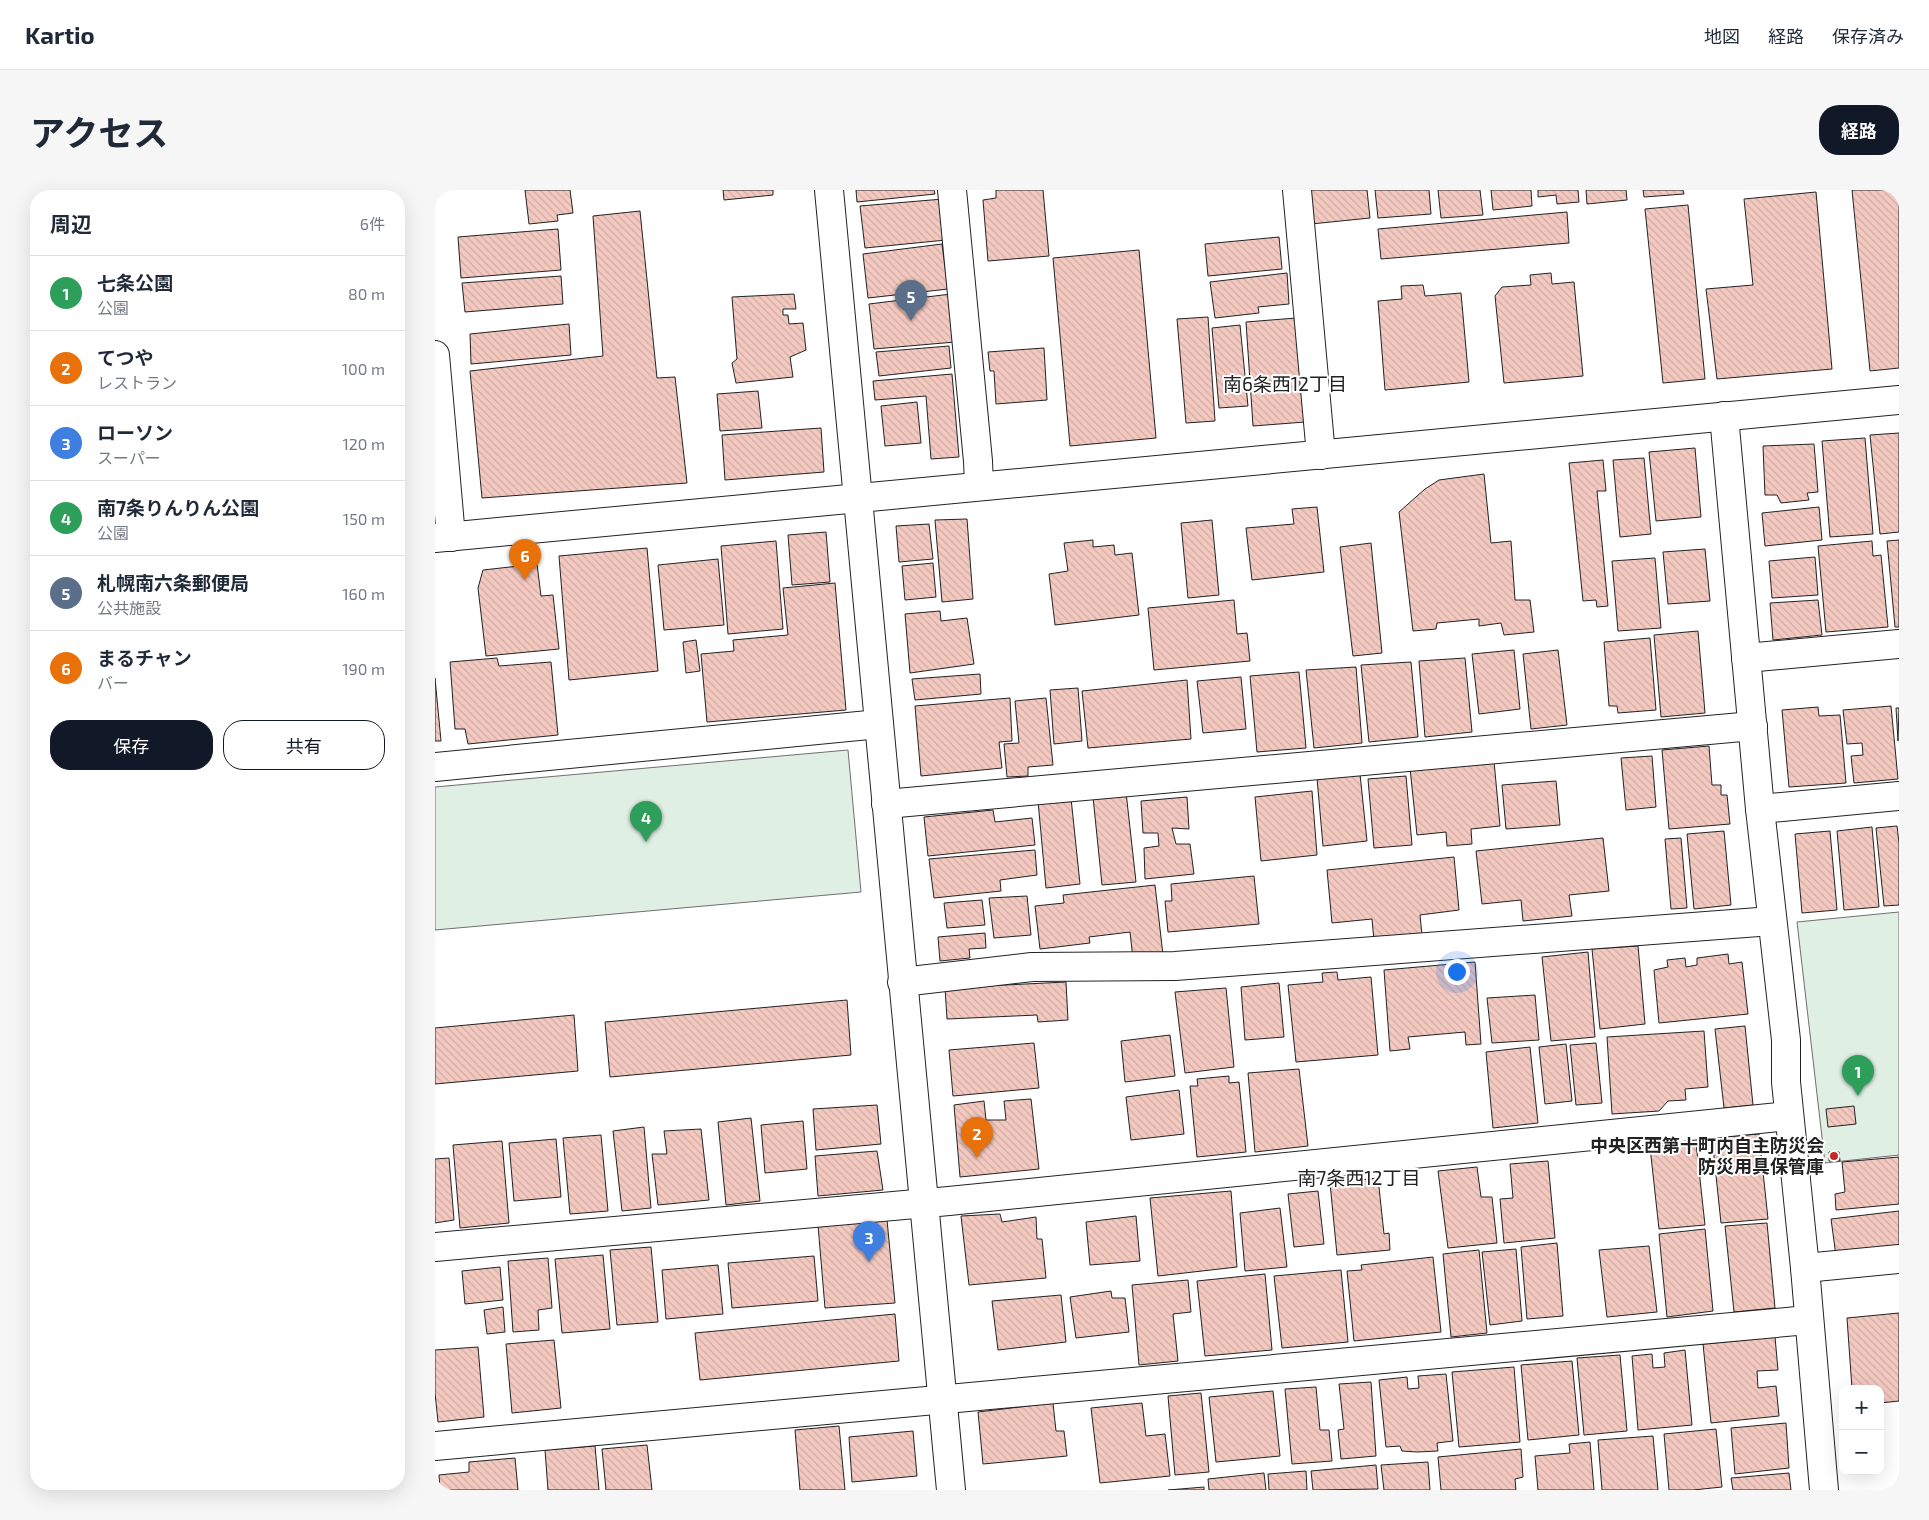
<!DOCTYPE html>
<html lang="ja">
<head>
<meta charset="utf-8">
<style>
  :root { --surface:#fff; --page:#f6f6f7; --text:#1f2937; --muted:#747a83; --line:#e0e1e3; --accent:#111827 }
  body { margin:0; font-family:"Exo 2","Noto Sans JP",sans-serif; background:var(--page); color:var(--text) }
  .controls { position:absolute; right:15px; bottom:15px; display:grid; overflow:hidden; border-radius:10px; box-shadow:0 5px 20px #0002 }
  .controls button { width:45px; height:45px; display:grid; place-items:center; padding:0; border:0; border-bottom:1px solid var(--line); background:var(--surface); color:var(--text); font:25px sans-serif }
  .you { position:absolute; left:1021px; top:781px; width:18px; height:18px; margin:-12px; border:4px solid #fff; border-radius:50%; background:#1a73e8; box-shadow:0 0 0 8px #1a73e833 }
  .badge { display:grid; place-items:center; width:32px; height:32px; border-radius:50%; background:var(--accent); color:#fff; font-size:16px; font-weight:700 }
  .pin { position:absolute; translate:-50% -41px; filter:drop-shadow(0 1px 2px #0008) }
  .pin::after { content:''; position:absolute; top:26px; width:18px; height:15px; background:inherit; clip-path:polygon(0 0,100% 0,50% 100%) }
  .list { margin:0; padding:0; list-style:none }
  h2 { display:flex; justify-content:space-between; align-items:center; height:65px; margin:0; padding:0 20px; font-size:21px }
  h2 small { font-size:16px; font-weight:400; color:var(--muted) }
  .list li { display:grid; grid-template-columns:32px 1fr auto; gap:15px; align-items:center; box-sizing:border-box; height:75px; padding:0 20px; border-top:1px solid var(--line) }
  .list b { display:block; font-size:19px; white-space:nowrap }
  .list p { margin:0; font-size:16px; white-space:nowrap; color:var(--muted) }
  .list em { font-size:16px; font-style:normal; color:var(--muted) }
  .actions { display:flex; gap:10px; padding:15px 20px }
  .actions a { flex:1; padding:11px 0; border:1px solid var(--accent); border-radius:20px; text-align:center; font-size:18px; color:var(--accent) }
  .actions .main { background:var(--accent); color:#fff }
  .map { position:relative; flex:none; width:1464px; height:1300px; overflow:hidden; border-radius:20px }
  header { display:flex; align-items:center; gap:30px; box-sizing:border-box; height:70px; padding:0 25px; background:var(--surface); border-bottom:1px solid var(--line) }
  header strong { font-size:24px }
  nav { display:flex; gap:28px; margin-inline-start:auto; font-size:18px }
  .intro { display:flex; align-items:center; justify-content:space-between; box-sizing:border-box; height:120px; padding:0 30px }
  h1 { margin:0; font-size:35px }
  .button { padding:12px 22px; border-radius:20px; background:var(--accent); color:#fff; font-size:18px; font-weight:700 }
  main { display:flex; gap:30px; padding:0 30px }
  aside { flex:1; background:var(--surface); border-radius:20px; box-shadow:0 5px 20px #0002 }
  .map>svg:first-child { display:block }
  .park { fill:#e0efe3; stroke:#6f6f6f }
  .building { fill:url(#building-back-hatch); stroke:#222 }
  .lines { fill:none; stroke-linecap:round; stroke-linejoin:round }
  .minor-casing { stroke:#222; stroke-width:30 }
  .tertiary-casing { stroke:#222; stroke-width:30 }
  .minor { stroke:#fff; stroke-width:28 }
  .tertiary { stroke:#fff; stroke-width:28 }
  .poi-dot { fill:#c62828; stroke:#fff; stroke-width:2 }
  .labels { text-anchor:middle; stroke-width:4; stroke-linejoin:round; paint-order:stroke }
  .poi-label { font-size:18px; font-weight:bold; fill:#222; stroke:#fff; text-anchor:end }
  .neighbourhood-label { font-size:19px; fill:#222; stroke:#fff }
</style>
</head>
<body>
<header>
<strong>Kartio</strong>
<nav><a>地図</a><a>経路</a><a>保存済み</a></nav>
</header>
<div class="intro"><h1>アクセス</h1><a class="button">経路</a></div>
<main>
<aside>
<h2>周辺<small>6件</small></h2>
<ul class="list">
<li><span class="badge" style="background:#2e9e5b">1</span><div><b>七条公園</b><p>公園</p></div><em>80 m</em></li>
<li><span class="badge" style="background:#e8710a">2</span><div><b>てつや</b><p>レストラン</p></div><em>100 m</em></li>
<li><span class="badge" style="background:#3f7fe0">3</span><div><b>ローソン</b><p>スーパー</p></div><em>120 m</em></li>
<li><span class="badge" style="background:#2e9e5b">4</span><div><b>南7条りんりん公園</b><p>公園</p></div><em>150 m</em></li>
<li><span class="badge" style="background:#5c6f8a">5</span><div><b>札幌南六条郵便局</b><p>公共施設</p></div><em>160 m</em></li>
<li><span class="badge" style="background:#e8710a">6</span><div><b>まるチャン</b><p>バー</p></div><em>190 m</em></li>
</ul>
<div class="actions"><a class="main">保存</a><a>共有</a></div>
</aside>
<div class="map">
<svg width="1464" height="1300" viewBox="0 0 1464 1300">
  <defs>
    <pattern id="building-back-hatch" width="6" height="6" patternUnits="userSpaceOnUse" patternTransform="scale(1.25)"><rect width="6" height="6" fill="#f3c9c0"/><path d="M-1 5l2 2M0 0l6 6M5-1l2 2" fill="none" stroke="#d0aca5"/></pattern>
  </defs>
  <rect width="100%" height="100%" fill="#fff"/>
  <g class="park">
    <path d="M413 560 426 702 0 740V597Z"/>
    <path d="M1464 722V965L1390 973 1362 732Z"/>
  </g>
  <g class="building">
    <path d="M90 0H135L138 23 122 25 123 31 94 34Z"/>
    <path d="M288 0H338V5L289 10Z"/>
    <path d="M421 0H499L500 4 422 12Z"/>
    <path d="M561 0H608L614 66 553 71 548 10 561 8Z"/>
    <path d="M873 0H932L935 28 876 34Z"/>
    <path d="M940 0H994L996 24 943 28Z"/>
    <path d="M1003 0H1045L1048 25 1006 28Z"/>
    <path d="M1056 0H1096L1097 16 1058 20Z"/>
    <path d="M1103 0H1143L1144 12 1122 14 1121 5 1103 7Z"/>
    <path d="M1151 0H1191L1192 10 1152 14Z"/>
    <path d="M1208 0H1248L1249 4 1209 7Z"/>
    <path d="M1417 0H1464V178L1435 181Z"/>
    <path d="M1381 2 1397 179 1282 189 1271 99 1318 95 1309 9Z"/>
    <path d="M508 9 511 50 430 58 425 16Z"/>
    <path d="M1253 15 1270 189 1228 193 1210 19Z"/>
    <path d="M205 21 222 188 240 187 252 293 47 308 35 181 168 166 158 26Z"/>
    <path d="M1132 22 1134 53 946 69 943 39Z"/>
    <path d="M123 39 126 80 26 88 23 47Z"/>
    <path d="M844 47 847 79 773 86 770 54Z"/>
    <path d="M507 54 513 99 433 108 428 64Z"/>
    <path d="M704 60 721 248 635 256 618 68Z"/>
    <path d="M852 83 854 114 823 117 824 123 780 128 775 92Z"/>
    <path d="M1116 83 1117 94 1139 92 1148 186 1069 193 1060 106 1067 97 1096 95 1095 85Z"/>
    <path d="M126 86 128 114 30 122 27 93Z"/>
    <path d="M988 95 990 106 1026 103 1034 192 950 200 943 111 967 109 966 96Z"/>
    <path d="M359 104 361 119H348V125H353L354 134 368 133 371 160 355 167 358 187 301 193 297 173 302 169 297 107Z"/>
    <path d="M516 104 520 152 439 159 434 114Z"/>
    <path d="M773 127 780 231 751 233 742 129Z"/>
    <path d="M861 128 870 232 818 236 811 132Z"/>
    <path d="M134 134 136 165 36 174 35 144Z"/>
    <path d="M805 135 813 216 784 218 777 138Z"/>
    <path d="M514 156 516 178 444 186 441 162Z"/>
    <path d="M609 158 612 210 561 214 559 181H555L553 162Z"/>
    <path d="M517 184 524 267 496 269 491 206 440 210 438 191Z"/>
    <path d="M323 201 327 238 285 241 282 204Z"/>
    <path d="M482 212 486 253 450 256 446 216Z"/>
    <path d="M386 238 389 282 290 290 287 245Z"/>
    <path d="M1464 243V342L1445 344 1435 245Z"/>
    <path d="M1430 248 1438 344 1395 347 1387 251Z"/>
    <path d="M1379 254 1383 302 1372 303 1374 310 1346 313 1342 305H1330L1328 256Z"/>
    <path d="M1260 258 1266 327 1221 331 1214 262Z"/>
    <path d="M1209 268 1216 344 1185 347 1178 270Z"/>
    <path d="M1168 270 1171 301H1162L1173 416 1162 417 1161 410 1148 411 1134 273Z"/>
    <path d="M1049 284 1056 353 1076 351 1080 410H1095L1099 442 1069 445 1066 433 1044 436V429L1002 433 1001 439 978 441 964 322 990 299 1004 290Z"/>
    <path d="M882 317 889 382 817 390 811 338 859 334 857 319Z"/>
    <path d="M1384 317 1387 350 1330 356 1327 323Z"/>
    <path d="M532 329 538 409 507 412 500 330Z"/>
    <path d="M777 330 784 405 753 408 746 333Z"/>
    <path d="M494 334 498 369 464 372 461 336Z"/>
    <path d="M391 342 395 392 357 395 353 345Z"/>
    <path d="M658 350V357L679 355 680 365 697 363 704 425 620 435 614 384 633 381 629 353Z"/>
    <path d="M1464 350V437H1460L1452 351Z"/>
    <path d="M341 351 348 439 293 444 286 356Z"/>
    <path d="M1437 351 1438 366 1446 365 1453 437 1391 442 1383 356Z"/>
    <path d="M936 353 947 463 918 466 905 357Z"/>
    <path d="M212 358 223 481 134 490 124 366Z"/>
    <path d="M1270 359 1275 411 1233 414 1228 362Z"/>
    <path d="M1380 367 1383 405 1337 408 1334 371Z"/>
    <path d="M1220 368 1226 438 1183 441 1177 371Z"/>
    <path d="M283 369 289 435 229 440 223 375Z"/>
    <path d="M498 373 501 407 470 410 467 376Z"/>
    <path d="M102 374 106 406 118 405 124 459 51 466 43 398 48 380Z"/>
    <path d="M400 393 411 520 272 532 266 464 299 461 298 450 353 445 348 398Z"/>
    <path d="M799 410 802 444 812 443 815 471 719 480 713 418Z"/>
    <path d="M1383 410 1387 445 1338 450 1335 413Z"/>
    <path d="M505 421 506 431 532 428 539 474 475 483 470 424Z"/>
    <path d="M1263 441 1270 523 1226 527 1219 445Z"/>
    <path d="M1215 448 1221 520 1183 523 1182 516H1174L1169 452Z"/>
    <path d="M261 450 265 481 251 483 248 452Z"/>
    <path d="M1079 460 1085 519 1044 524 1037 464Z"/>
    <path d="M1123 460 1132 535 1096 539 1088 464Z"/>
    <path d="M62 468 64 476 116 472 123 545 33 554 30 539H20L15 472Z"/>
    <path d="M1030 468 1037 542 990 547 984 471Z"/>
    <path d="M976 472 983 547 934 552 926 475Z"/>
    <path d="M921 477 927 553 879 558 871 480Z"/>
    <path d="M864 482 871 558 822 562 815 486Z"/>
    <path d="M545 484 546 504 480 510 477 489Z"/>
    <path d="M806 487 811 539 768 543 762 491Z"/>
    <path d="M0 488 6 551H0Z"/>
    <path d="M752 490 756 549 653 558 647 501Z"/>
    <path d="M643 498 647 551 619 554 615 500Z"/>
    <path d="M575 508 577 551 564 552 567 578 486 586 480 516Z"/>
    <path d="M611 508 618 575 593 577V586L572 587 569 554 584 553 580 511Z"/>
    <path d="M1456 516 1463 589 1419 593 1416 566 1428 565 1427 553 1412 554 1408 520Z"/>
    <path d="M1383 517 1384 526 1405 525 1411 593 1354 597 1347 520Z"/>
    <path d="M1461 518H1464L1463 551Z"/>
    <path d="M1274 556 1277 595H1286V605H1292L1295 634 1234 639 1227 560Z"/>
    <path d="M1217 566 1221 617 1191 620 1186 568Z"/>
    <path d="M1059 571 1065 636 1036 639 1037 654 1012 656 1011 642 982 645 975 578Z"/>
    <path d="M925 584 932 651 888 656 882 588Z"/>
    <path d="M971 586 977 655 939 658 933 589Z"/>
    <path d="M1121 591 1125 635 1071 639 1067 595Z"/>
    <path d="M877 601 882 665 826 671 820 607Z"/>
    <path d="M691 602 701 692 667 695 658 607Z"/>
    <path d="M752 607 754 639 737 638 741 654H755L759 684 710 689 709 658 724 656 723 643H708L706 611Z"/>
    <path d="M636 608 645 694 611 698 603 611Z"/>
    <path d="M558 620 560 632 597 628 600 655 493 666 489 627Z"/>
    <path d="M1462 636 1464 653V715L1449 716 1441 638Z"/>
    <path d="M1437 637 1444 717 1409 720 1402 641Z"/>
    <path d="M1289 641 1296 715 1259 719 1252 644Z"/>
    <path d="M1395 641 1402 720 1367 723 1360 644Z"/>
    <path d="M1168 648 1174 701 1134 705 1137 726 1088 731 1086 710 1047 714 1041 661Z"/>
    <path d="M1246 648 1252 718 1236 719 1230 649Z"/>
    <path d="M600 660 602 685 565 690 566 701 499 708 494 669Z"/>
    <path d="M1019 667 1024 720 985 725 987 745 939 751 937 729 897 733 892 680Z"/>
    <path d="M819 686 824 734 733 742 730 711H737L736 694Z"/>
    <path d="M720 695 728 765 698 769 695 742 654 747 655 753 605 759 600 716 629 713 628 705Z"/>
    <path d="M592 706 596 745 559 748 554 708Z"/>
    <path d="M547 710 550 735 512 738 509 713Z"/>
    <path d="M550 743 551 758 534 759 535 768 505 771 503 747Z"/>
    <path d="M1203 756 1210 834 1165 839 1157 759Z"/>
    <path d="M1153 762 1160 847 1116 851 1107 767Z"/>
    <path d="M1293 764 1294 774 1307 772 1313 824 1224 833 1219 780 1233 777 1232 770 1250 768 1251 777 1262 775V768Z"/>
    <path d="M1040 772 1046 854 1031 855 1030 842 973 847 975 859 955 861 949 780Z"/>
    <path d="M902 782 903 790 936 787 943 865 861 872 853 795 888 792 887 783Z"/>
    <path d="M631 792 633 830 603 832 602 825 512 829 510 798Z"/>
    <path d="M844 793 849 847 810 850 806 797Z"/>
    <path d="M791 798 799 877 750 883 740 802Z"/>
    <path d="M1100 805 1104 850 1057 853 1052 808Z"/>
    <path d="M412 810 416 865 175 887 170 832Z"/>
    <path d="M139 825 143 881 0 894V838Z"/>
    <path d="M1310 836 1318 915 1289 918 1280 839Z"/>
    <path d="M1269 841 1273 897 1250 899 1251 910 1233 911 1224 921 1177 924 1172 847Z"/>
    <path d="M735 845 740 886 690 892 686 851Z"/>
    <path d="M599 853 604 898 518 906 514 860Z"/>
    <path d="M1161 853 1167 913 1141 915 1135 855Z"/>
    <path d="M1131 854 1137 911 1110 914 1104 857Z"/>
    <path d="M1095 857 1103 933 1058 938 1051 862Z"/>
    <path d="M864 879 873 956 820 962 813 883Z"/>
    <path d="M794 886V893L804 892 811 962 762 967 755 896H763L762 889Z"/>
    <path d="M744 900 749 944 696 950 691 907Z"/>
    <path d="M596 909 604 979 525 987 519 915 549 911 551 930H571L569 911Z"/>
    <path d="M442 915 446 954 381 960 378 919Z"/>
    <path d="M1419 916 1421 934 1393 937 1391 919Z"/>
    <path d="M316 928 325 1011 291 1015 283 932Z"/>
    <path d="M368 931 372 979 330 983 326 935Z"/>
    <path d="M209 937 216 1018 187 1021 178 941Z"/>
    <path d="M266 939 274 1010 223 1015 217 964H232L229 941Z"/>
    <path d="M1324 944 1333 1029 1286 1033 1277 948Z"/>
    <path d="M166 945 173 1021 135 1024 128 948Z"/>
    <path d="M121 949 126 1007 79 1011 74 953Z"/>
    <path d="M67 951 74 1033 25 1038 18 955Z"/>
    <path d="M1261 953 1270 1035 1224 1039 1215 957Z"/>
    <path d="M442 961 448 1000 383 1006 380 966Z"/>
    <path d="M1394 962H1404L1405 971H1394Z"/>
    <path d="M1464 967V1014L1401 1020 1400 1004 1410 1002 1407 972Z"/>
    <path d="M14 968 19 1030 0 1033V969Z"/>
    <path d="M1113 971 1120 1048 1069 1053 1065 1009 1078 1008 1075 974Z"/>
    <path d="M1042 977 1046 1007H1057L1062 1053 1013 1058 1003 981Z"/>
    <path d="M943 988 949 1044 954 1043 955 1060 902 1065 895 993Z"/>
    <path d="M796 1001 802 1077 723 1086 715 1008Z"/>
    <path d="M883 1001 889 1054 859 1057 853 1004Z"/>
    <path d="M845 1018 852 1077 810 1081 805 1023Z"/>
    <path d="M1464 1021V1059L1401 1066 1396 1029Z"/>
    <path d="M565 1024 567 1032 601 1027 602 1049H607L611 1088 534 1095 526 1026Z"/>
    <path d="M701 1026 705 1071 655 1075 651 1032Z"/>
    <path d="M452 1030 460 1113 390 1118 383 1035Z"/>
    <path d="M1332 1033 1340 1118 1299 1122 1290 1036Z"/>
    <path d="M1270 1039 1278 1121 1232 1127 1224 1044Z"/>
    <path d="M1122 1053 1128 1126 1092 1129 1086 1057Z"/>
    <path d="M1214 1056 1222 1122 1172 1127 1164 1060Z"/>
    <path d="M216 1057 223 1132 182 1135 175 1060Z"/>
    <path d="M1081 1059 1087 1131 1055 1135 1047 1062Z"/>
    <path d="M1044 1060 1052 1143 1016 1147 1008 1064Z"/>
    <path d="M168 1065 175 1139 127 1143 120 1069Z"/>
    <path d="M379 1066 383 1111 297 1118 293 1073Z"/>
    <path d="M998 1067 1006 1142 919 1151 912 1081 927 1080 926 1075Z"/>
    <path d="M113 1068 117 1118 103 1120 104 1140 78 1142 73 1071Z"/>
    <path d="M283 1075 288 1124 231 1129 227 1080Z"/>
    <path d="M65 1077 68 1110 30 1114 27 1081Z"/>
    <path d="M906 1080 913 1152 847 1158 839 1086Z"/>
    <path d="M830 1084 837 1160 770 1166 762 1091Z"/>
    <path d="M753 1090 756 1122 738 1124 743 1171 704 1175 697 1095Z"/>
    <path d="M676 1101 677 1108H690L694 1142 641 1148 635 1107Z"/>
    <path d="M626 1105 631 1152 563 1160 557 1111Z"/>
    <path d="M68 1117 70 1142 52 1144 49 1120Z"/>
    <path d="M1464 1123V1211L1445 1213V1199H1417L1412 1128Z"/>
    <path d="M460 1124 464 1171 265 1190 260 1143Z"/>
    <path d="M1340 1147 1343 1180 1322 1181 1323 1198 1341 1196 1344 1226 1276 1233 1268 1154Z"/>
    <path d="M119 1150 126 1218 77 1223 71 1154Z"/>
    <path d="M43 1157 49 1227 3 1232 0 1203V1160Z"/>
    <path d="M1250 1160 1257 1235 1203 1240 1197 1166 1217 1164 1218 1178 1230 1177 1229 1163Z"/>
    <path d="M1185 1165 1192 1241 1149 1245 1142 1168Z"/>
    <path d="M1137 1171 1144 1245 1093 1250 1086 1175Z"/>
    <path d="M1079 1177 1085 1252 1024 1257 1017 1182Z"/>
    <path d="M1011 1184 1018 1251 1002 1253 1003 1261 982 1262 967 1261 965 1256 951 1257 944 1190 972 1187 973 1199 984 1198 983 1186Z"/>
    <path d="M936 1192 941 1266 906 1269 903 1240 909 1239 904 1194Z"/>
    <path d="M881 1197 885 1240H894L897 1271 857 1274 850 1199Z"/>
    <path d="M838 1201 845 1266 781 1272 774 1207Z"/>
    <path d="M766 1203 774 1282 740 1285 733 1206Z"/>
    <path d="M618 1213 621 1241H629L632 1266 548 1274 543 1222Z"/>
    <path d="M707 1213 711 1246 730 1244 735 1286 665 1293 656 1218Z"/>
    <path d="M1351 1233 1354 1278 1300 1284 1296 1238Z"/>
    <path d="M404 1236 410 1300H365L360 1240Z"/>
    <path d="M1281 1239 1287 1297 1258 1300H1234L1229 1244Z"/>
    <path d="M478 1241 482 1286 417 1292 414 1247Z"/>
    <path d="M1218 1246 1223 1300H1167L1163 1250Z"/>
    <path d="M1155 1252 1159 1300H1103L1100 1266 1135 1263 1134 1254Z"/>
    <path d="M212 1255 217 1300H171L167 1259Z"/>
    <path d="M160 1256 164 1300H113L110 1260Z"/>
    <path d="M1086 1259 1088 1287 1080 1289 1081 1300H1006L1003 1267Z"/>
    <path d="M80 1268 83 1300H0L5 1299 4 1285 34 1282V1272Z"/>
    <path d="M993 1272 995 1300H949L946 1275Z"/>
    <path d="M941 1275 943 1299 878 1300 876 1281Z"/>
    <path d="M871 1281 872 1300H834L833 1284Z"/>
    <path d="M829 1283 831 1300H774L773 1289Z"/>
    <path d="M1354 1283 1356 1300H1298L1296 1288Z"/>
    <path d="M769 1297V1300H733Z"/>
  </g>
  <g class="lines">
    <defs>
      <g id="minor">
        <path d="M394 0 516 1300"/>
        <path d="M517 0 543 271 544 296"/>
        <path d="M862 0 886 265"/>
        <path d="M0 165 16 347"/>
        <path d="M1289 226 1325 619 1351 850V892L1370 1078 1389 1300"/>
        <path d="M1311 468 1464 454"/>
        <path d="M0 577 444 534"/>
        <path d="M451 614 1318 536"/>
        <path d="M1325 619 1464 606"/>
        <path d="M467 792 597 777 740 776 1337 731"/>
        <path d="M0 1057 514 1011 1354 926"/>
        <path d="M1370 1078 1464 1069"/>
        <path d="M0 1256 1373 1130"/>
      </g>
      <path id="tertiary" d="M0 348 1464 210"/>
    </defs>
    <use href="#minor" class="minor-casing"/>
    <use href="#tertiary" class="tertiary-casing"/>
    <use href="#minor" class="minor"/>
    <use href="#tertiary" class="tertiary"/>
  </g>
  <circle class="poi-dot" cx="1399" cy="966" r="5"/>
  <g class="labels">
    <g class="poi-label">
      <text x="1389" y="962">中央区西第十町内自主防災会<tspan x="1389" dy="21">防災用具保管庫</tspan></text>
    </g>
    <g class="neighbourhood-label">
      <text x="850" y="201">南6条西12丁目</text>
      <text x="924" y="995">南7条西12丁目</text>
    </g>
  </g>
</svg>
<div class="controls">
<button>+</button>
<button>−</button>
</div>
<div class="you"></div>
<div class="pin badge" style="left:1423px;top:906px;background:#2e9e5b">1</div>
<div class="pin badge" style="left:542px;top:968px;background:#e8710a">2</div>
<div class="pin badge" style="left:434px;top:1072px;background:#3f7fe0">3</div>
<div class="pin badge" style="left:211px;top:652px;background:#2e9e5b">4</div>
<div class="pin badge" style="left:476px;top:131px;background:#5c6f8a">5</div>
<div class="pin badge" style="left:90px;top:390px;background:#e8710a">6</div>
</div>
</main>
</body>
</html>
